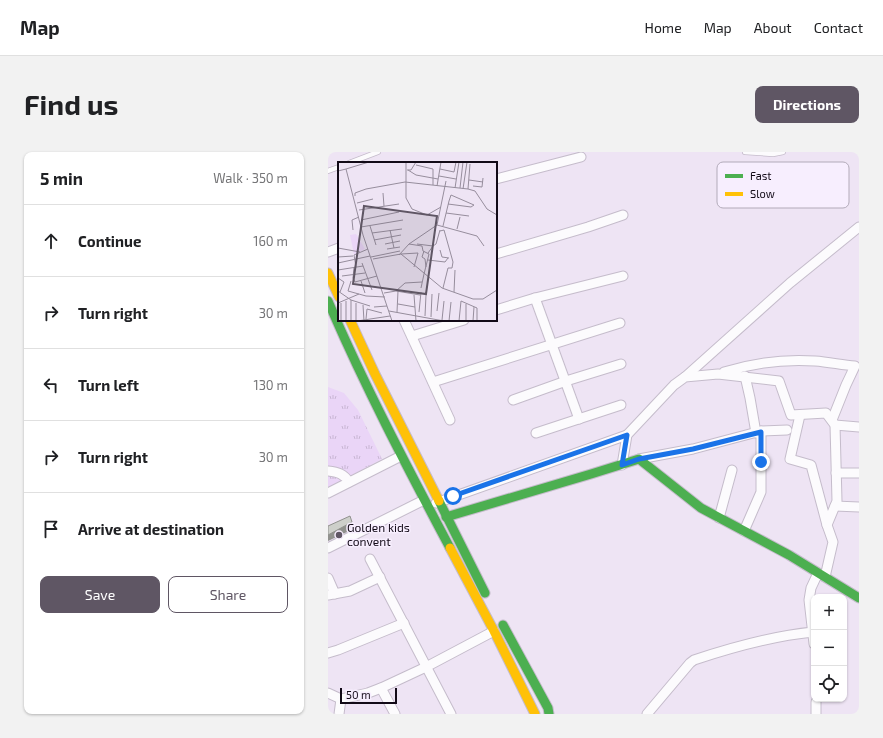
<!DOCTYPE html>
<html lang="en">
<head>
<meta charset="utf-8">
<style>
  :root { --surface:#fff; --page:#f2f2f2; --text:#202124; --muted:#757577; --line:#e0e0e0; --accent:#5f5664 }
  body { margin:0; font-family:"Exo 2",sans-serif; background:var(--page); color:var(--text) }
  .controls { position:absolute; right:12px; bottom:12px; display:grid; overflow:hidden; border-radius:8px; box-shadow:0 1px 3px #0004 }
  .controls button { width:36px; height:36px; display:grid; place-items:center; padding:0; border:0; border-bottom:1px solid var(--line); background:var(--surface); color:var(--text); font:20px sans-serif }
  .scale { position:absolute; left:12px; bottom:10px; width:57px; box-sizing:border-box; padding-left:4px; border:2px solid #120a17; border-top:0; font-size:11px; line-height:14px; white-space:nowrap; color:#120a17; -webkit-text-stroke:3px #f7eefe; paint-order:stroke }
  .stop { position:absolute; width:12px; height:12px; margin:-9px; border:3px solid #1a73e8; border-radius:50%; background:#fff }
  .stop.end { background:#1a73e8; border-color:#fff; box-shadow:0 1px 4px #0008 }
  .list { margin:0; padding:0; list-style:none }
  h2 { display:flex; justify-content:space-between; align-items:center; height:52px; margin:0; padding:0 16px; font-size:17px }
  h2 small { font-size:13px; font-weight:400; color:var(--muted) }
  .list li { display:grid; grid-template-columns:26px 1fr auto; gap:12px; align-items:center; box-sizing:border-box; height:72px; padding:0 16px; border-top:1px solid var(--line) }
  .list b { display:block; font-size:15px; white-space:nowrap }
  .list em { font-size:13px; font-style:normal; color:var(--muted) }
  .actions { display:flex; gap:8px; padding:12px 16px }
  .actions a { flex:1; padding:9px 0; border:1px solid var(--accent); border-radius:8px; text-align:center; font-size:14px; color:var(--accent) }
  .actions .main { background:var(--accent); color:#fff }
  .icon { flex:none; width:22px; height:22px; fill:none; stroke:currentColor; stroke-width:2; stroke-linecap:round; stroke-linejoin:round }
  .map { position:relative; flex:none; width:531px; height:562px; overflow:hidden; border-radius:8px }
  header { display:flex; align-items:center; gap:24px; box-sizing:border-box; height:56px; padding:0 20px; background:var(--surface); border-bottom:1px solid var(--line) }
  header strong { font-size:19px }
  nav { display:flex; gap:22px; margin-inline-start:auto; font-size:14px }
  .intro { display:flex; align-items:center; justify-content:space-between; box-sizing:border-box; height:96px; padding:0 24px }
  h1 { margin:0; font-size:28px }
  .button { padding:10px 18px; border-radius:8px; background:var(--accent); color:#fff; font-size:14px; font-weight:700 }
  main { display:flex; gap:24px; padding:0 24px }
  aside { flex:1; background:var(--surface); border-radius:8px; box-shadow:0 1px 3px #0004 }
  .map>svg:first-child { display:block }
  .park { fill:url(#park-tufts) }
  .lines { fill:none; stroke-linecap:round; stroke-linejoin:round }
  .lane-casing { stroke:#c5bccb; stroke-width:6 }
  .street-casing { stroke:#c5bccb; stroke-width:11 }
  .fast-casing { stroke:#c5bccb; stroke-width:11 }
  .slow-casing { stroke:#c5bccb; stroke-width:11 }
  .lane { stroke:#fcfbfd; stroke-width:4.5 }
  .street { stroke:#fcfbfd; stroke-width:9 }
  .fast { stroke:#4caf50; stroke-width:9 }
  .slow { stroke:#ffc107; stroke-width:9 }
  .shaded-wall { fill:#90918d }
  .building { fill:#cdcfca; stroke:#90918d }
  .route { stroke:#1a73e8; stroke-width:5 }
  .poi-dot { fill:#5f5664; stroke:#f7eefe; stroke-width:1.5 }
  .labels { text-anchor:middle; stroke-width:3; stroke-linejoin:round; paint-order:stroke }
  .poi-label { font-size:12px; fill:#120a17; stroke:#f7eefe; text-anchor:start }
  .inset-road { fill:none; stroke:#968d9c; stroke-width:1 }
  .view { fill:#5f5664; fill-opacity:0.15; stroke:#5f5664; stroke-width:2 }
  .inset-edge { fill:none; stroke:#120a17; stroke-width:2 }
  .key { fill:#f7eefe; stroke:#b2aab9; stroke-width:1 }
  .key-label { font-size:11px; fill:#120a17 }
</style>
</head>
<body>
<header>
<strong>Map</strong>
<nav><a>Home</a><a>Map</a><a>About</a><a>Contact</a></nav>
</header>
<div class="intro"><h1>Find us</h1><a class="button">Directions</a></div>
<main>
<aside>
<h2>5 min<small>Walk · 350 m</small></h2>
<ul class="list">
<li><svg class="icon" aria-label="ahead" viewBox="0 0 24 24"><path d="M12 20V5M6 11l6-6 6 6"/></svg><div><b>Continue</b></div><em>160 m</em></li>
<li><svg class="icon" aria-label="right" viewBox="0 0 24 24"><path d="M7 20v-9h11M14 6l5 5-5 5"/></svg><div><b>Turn right</b></div><em>30 m</em></li>
<li><svg class="icon" aria-label="left" viewBox="0 0 24 24"><path d="M17 20v-9H6M10 6l-5 5 5 5"/></svg><div><b>Turn left</b></div><em>130 m</em></li>
<li><svg class="icon" aria-label="right" viewBox="0 0 24 24"><path d="M7 20v-9h11M14 6l5 5-5 5"/></svg><div><b>Turn right</b></div><em>30 m</em></li>
<li><svg class="icon" aria-label="arrive" viewBox="0 0 24 24"><path d="M6 21V4h12l-3 4 3 4H6"/></svg><div><b>Arrive at destination</b></div></li>
</ul>
<div class="actions"><a class="main">Save</a><a>Share</a></div>
</aside>
<div class="map">
<svg width="531" height="562" viewBox="0 0 531 562">
  <defs>
    <pattern id="park-tufts" width="24" height="20" patternUnits="userSpaceOnUse"><rect width="24" height="20" fill="#ead5f7"/><path d="M3 7l-1-3M5 7V3M7 7l1-3M15 17l-1-3M17 17v-4M19 17l1-3" fill="none" stroke="#c8b6d3"/></pattern>
  </defs>
  <rect width="100%" height="100%" fill="#eee4f4"/>
  <path class="park" d="M0 235 16 241 30 258 54 307 0 336Z"/>
  <g class="lines">
    <defs>
      <g id="lane">
        <path d="M417 0 445 2 455 0"/>
        <path d="M21 11 50 0"/>
        <path d="M0 19 11 15"/>
      </g>
      <g id="street">
        <path d="M168 27 253 5"/>
        <path d="M0 100 11 96"/>
        <path d="M168 102 260 75 295 63"/>
        <path d="M207 146 251 267"/>
        <path d="M168 158 207 146 295 124"/>
        <path d="M76 168 122 268"/>
        <path d="M84 184 136 168"/>
        <path d="M396 220C425 211 457 207 487 209 501 210 514 213 527 214L518 233 504 268"/>
        <path d="M417 224 422 246 428 281"/>
        <path d="M357 225 462 131 531 75"/>
        <path d="M105 230 292 171"/>
        <path d="M185 248 238 229 293 212"/>
        <path d="M472 263 462 307 483 313 499 373"/>
        <path d="M507 273 531 275"/>
        <path d="M433 279 459 278"/>
        <path d="M208 281 293 253"/>
        <path d="M311 307 365 297 433 279V340L416 379"/>
        <path d="M294 313 299 283 346 233 357 225 390 222 451 229 463 263 498 261 507 273 509 349 499 373 505 390 497 425"/>
        <path d="M0 319C10 320 16 322 21 330"/>
        <path d="M508 321H531"/>
        <path d="M0 341 73 304"/>
        <path d="M108 351 299 283"/>
        <path d="M507 354 531 355"/>
        <path d="M391 366 404 318"/>
        <path d="M0 396 96 348"/>
        <path d="M42 407 123 562"/>
        <path d="M0 426 7 442"/>
        <path d="M0 443 22 439 52 425"/>
        <path d="M486 492 481 448 483 436 490 421"/>
        <path d="M0 501 10 498 76 471"/>
        <path d="M53 536 67 562"/>
        <path d="M0 541 13 547 40 541 53 536 98 515 166 479"/>
        <path d="M488 550V562"/>
        <path d="M11 562 13 547"/>
        <path d="M319 562 362 511 366 508C405 495 444 484 485 480"/>
      </g>
      <g id="fast">
        <path d="M0 149C36 233 79 315 122 396"/>
        <path d="M111 349 157 441"/>
        <path d="M118 365 263 322 311 307 373 356 461 403 531 446"/>
        <path d="M175 473 220 556 221 562"/>
      </g>
      <g id="slow">
        <path d="M0 121 11 145"/>
        <path d="M22 168 47 222 111 349"/>
        <path d="M122 396 166 479 207 562"/>
      </g>
    </defs>
    <use href="#lane" class="lane-casing"/>
    <use href="#street" class="street-casing"/>
    <use href="#fast" class="fast-casing"/>
    <use href="#slow" class="slow-casing"/>
    <use href="#lane" class="lane"/>
    <use href="#street" class="street"/>
    <use href="#fast" class="fast"/>
    <use href="#slow" class="slow"/>
  </g>
  <path class="shaded-wall" d="M24 370 21 379 0 389V382Z"/>
  <path class="building" d="M22 364 24 370 0 383V374Z"/>
  <g class="lines">
    <path class="route" d="M125 344 299 283 294 313 311 307 365 297 433 280V310"/>
  </g>
  <circle class="poi-dot" cx="11" cy="383" r="4"/>
  <g class="labels">
    <g class="poi-label">
      <text x="19" y="380">Golden kids<tspan x="19" dy="14">convent</tspan></text>
    </g>
  </g>
  <g transform="translate(10 10)">
    <rect width="159" height="159" fill="#eee4f4"/>
    <path d="M18 72 27 87 16 92 12 73Z" fill="#ead5f7"/>
    <path class="inset-road" d="M68 0V36L74 47 89 53 103 45M78 3 95 7V23M8 7 31 0M102 7 116 10 118 0M69 8H73L78 0M70 8 78 13 100 17M0 9 8 7 25 73 54 159M101 14 118 17M131 18 145 20M99 24 103 0M135 24 144 25 145 16M117 26 121 0M122 26 125 0M125 27 129 0M130 27 132 2M45 31 46 44M17 34V31L28 27 67 20 130 27 137 29 149 47 159 53M19 41 35 37M21 48 61 42M108 51 131 54M23 58 61 50M99 63 139 74 146 84M32 64 38 83M105 64 111 39 113 33 136 43 133 45 110 42M23 65 65 58M119 67 122 55M15 68 14 58 21 55M52 68 56 86M102 69 106 68 115 100 114 106H110L105 126M34 71 64 67M36 78 63 73M47 82 62 79M71 82 99 63 108 19M79 82 95 84 90 91M95 84 98 82 102 68M0 86 22 90M49 87 62 85M102 88 104 95 111 96M86 89 84 95 87 97 88 105M63 92 80 91 76 105M61 93 71 82 84 84 85 89 91 92 86 112M0 95 15 94M33 95 62 89M35 97 63 92 104 126 135 137H145L159 128M90 98 107 100 110 96M0 101 32 94M24 101 34 128M16 105 15 116 17 120 39 114M18 105 16 93 30 87M0 108 25 104M4 114 27 111M0 116 6 120 2 130M13 119 10 129 28 134 47 135M23 119 27 131M83 126 86 112M0 129 13 138 32 144M58 129 67 121 84 120M116 130 117 108M46 131 58 129 82 133M76 133 78 159M13 138V159M8 139V159M0 141 21 132M3 141V159M18 141V159M60 142 77 145M25 143 26 159M36 145 49 144M51 149 106 159M99 149 101 131M59 150 60 129M81 150 83 130M87 154 88 133M93 155 94 132M28 157 29 147 44 151M104 158 106 139M19 159 52 154M111 159 113 140M121 159 123 139 139 146V159M128 159V142M135 159 136 145"/>
    <path class="view" d="M26 44 99 54 88 132 15 122Z"/>
    <rect width="159" height="159" class="inset-edge"/>
  </g>
  <rect x="389" y="10" width="132" height="46" rx="6" class="key"/>
  <rect x="397" y="22" width="18" height="4" fill="#4caf50"/>
  <rect x="397" y="40" width="18" height="4" fill="#ffc107"/>
  <g class="key-label">
    <text x="422" y="28">Fast</text>
    <text x="422" y="46">Slow</text>
  </g>
</svg>
<div class="controls">
<button>+</button>
<button>−</button>
<button><svg class="icon" aria-label="locate" viewBox="0 0 24 24"><circle cx="12" cy="12" r="6"/><path d="M12 2v4M12 18v4M2 12h4M18 12h4"/></svg></button>
</div>
<div class="scale">50 m</div>
<div class="stop" style="left:125px;top:344px"></div>
<div class="stop end" style="left:433px;top:310px"></div>
</div>
</main>
</body>
</html>
